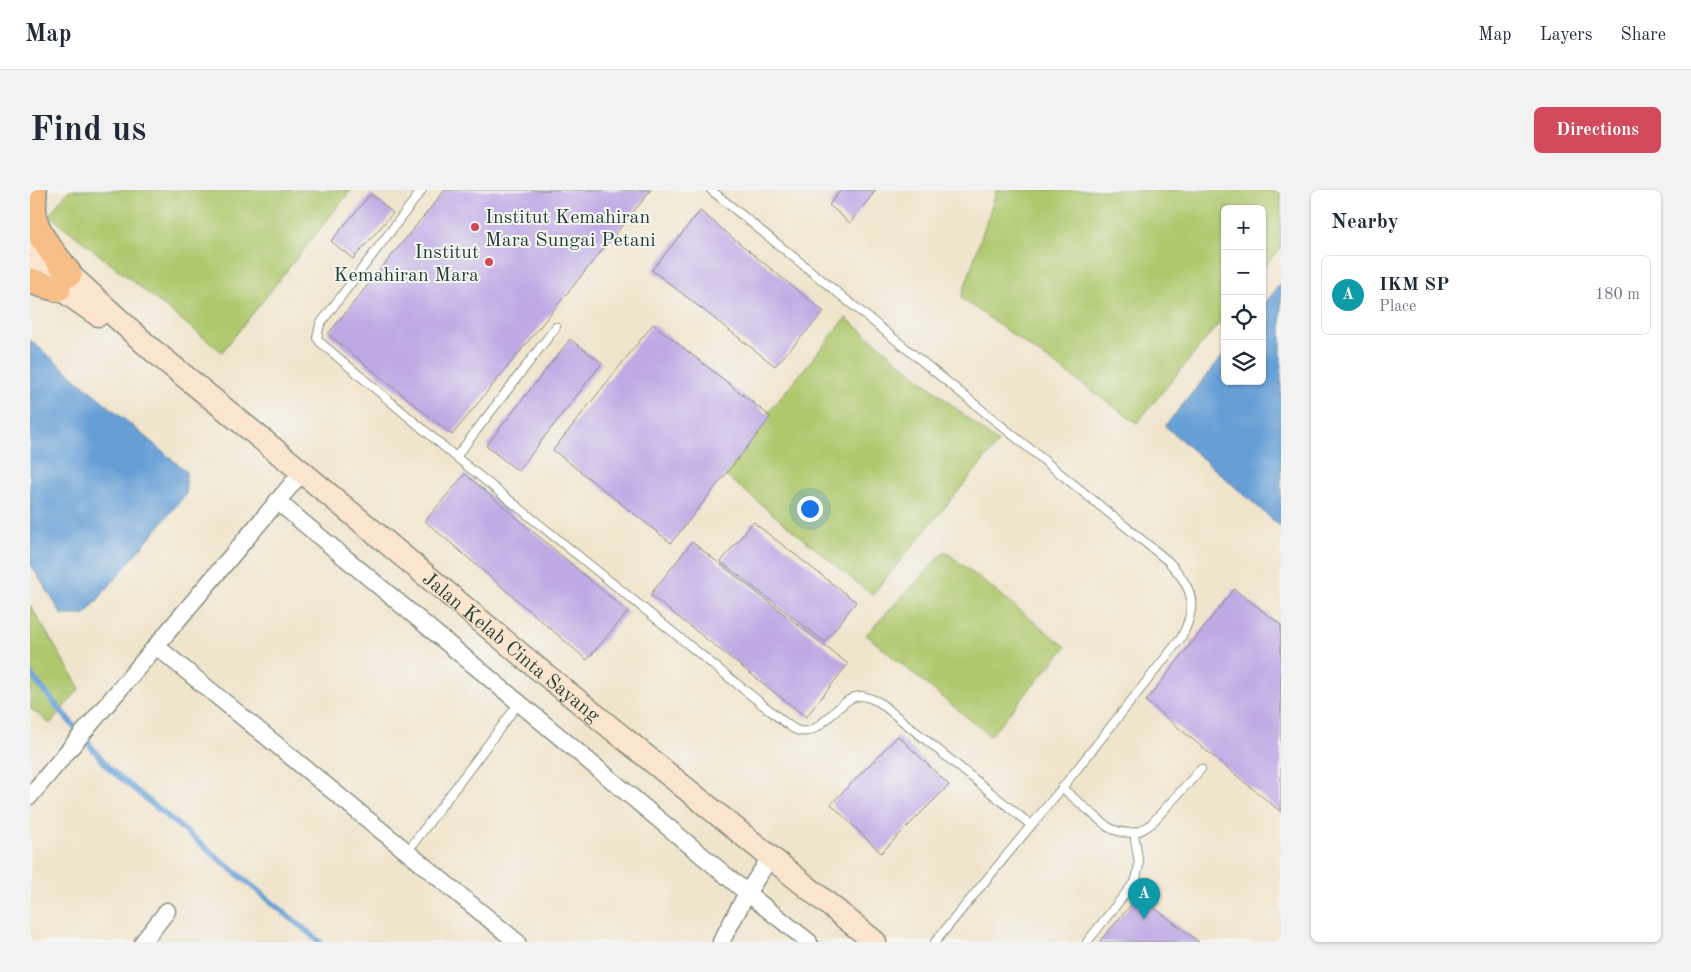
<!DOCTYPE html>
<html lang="en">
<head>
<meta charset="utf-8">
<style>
  :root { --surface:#fff; --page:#f2f2f3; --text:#1f2937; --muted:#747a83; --line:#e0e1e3; --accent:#d1495b }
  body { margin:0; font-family:"Old Standard TT",serif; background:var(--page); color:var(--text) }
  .controls { position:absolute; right:15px; top:15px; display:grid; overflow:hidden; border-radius:8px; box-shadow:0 1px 4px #0004 }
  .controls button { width:45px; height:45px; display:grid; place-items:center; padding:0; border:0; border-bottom:1px solid var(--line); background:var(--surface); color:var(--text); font:25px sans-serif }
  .you { position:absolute; left:779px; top:318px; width:18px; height:18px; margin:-12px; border:4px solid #fff; border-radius:50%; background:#1a73e8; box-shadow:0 0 0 8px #1a73e833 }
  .badge { display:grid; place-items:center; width:32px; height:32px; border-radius:50%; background:var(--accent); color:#fff; font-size:16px; font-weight:700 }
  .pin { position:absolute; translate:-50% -41px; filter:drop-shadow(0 1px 2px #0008) }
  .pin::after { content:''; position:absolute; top:26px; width:18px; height:15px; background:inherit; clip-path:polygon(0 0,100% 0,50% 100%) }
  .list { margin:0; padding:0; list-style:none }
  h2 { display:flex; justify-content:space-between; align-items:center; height:65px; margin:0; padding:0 20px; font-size:21px }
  h2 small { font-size:16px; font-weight:400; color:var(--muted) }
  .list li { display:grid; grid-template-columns:32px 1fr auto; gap:15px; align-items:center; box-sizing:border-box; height:80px; margin:0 10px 10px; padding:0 10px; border:1px solid var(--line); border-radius:8px }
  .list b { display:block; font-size:19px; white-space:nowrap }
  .list p { margin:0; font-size:16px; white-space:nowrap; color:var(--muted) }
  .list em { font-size:16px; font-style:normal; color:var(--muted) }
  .icon { flex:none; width:28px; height:28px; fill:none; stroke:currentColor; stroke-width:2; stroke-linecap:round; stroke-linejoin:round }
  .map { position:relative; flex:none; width:1251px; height:752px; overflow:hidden; border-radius:8px }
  header { display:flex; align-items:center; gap:30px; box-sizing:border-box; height:70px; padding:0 25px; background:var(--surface); border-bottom:1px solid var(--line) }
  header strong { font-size:24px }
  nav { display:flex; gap:28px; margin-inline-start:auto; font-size:18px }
  .intro { display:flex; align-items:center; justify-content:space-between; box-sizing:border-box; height:120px; padding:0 30px }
  h1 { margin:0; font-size:35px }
  .button { padding:12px 22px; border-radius:8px; background:var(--accent); color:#fff; font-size:18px; font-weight:700 }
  main { display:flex; gap:30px; padding:0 30px }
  aside { flex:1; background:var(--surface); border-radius:8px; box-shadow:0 1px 4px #0004 }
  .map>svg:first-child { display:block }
  .green { fill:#afc86d; stroke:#678250 }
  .water { fill:#669fd5; stroke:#426e84 }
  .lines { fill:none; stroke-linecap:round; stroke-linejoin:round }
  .stream { stroke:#669fd5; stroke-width:6 }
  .building { fill:#c0aae5 }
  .lane-casing { stroke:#889080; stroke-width:10 }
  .street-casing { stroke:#889080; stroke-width:19 }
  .secondary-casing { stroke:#889080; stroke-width:25 }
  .primary-casing { stroke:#889080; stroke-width:28 }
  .lane { stroke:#fff; stroke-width:8 }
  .street { stroke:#fff; stroke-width:16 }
  .secondary { stroke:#fce5cf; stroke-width:22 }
  .primary { stroke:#f7be88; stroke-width:25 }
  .poi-dot { fill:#d1495b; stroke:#f6f6f2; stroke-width:2 }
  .labels { text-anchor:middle; stroke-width:4; stroke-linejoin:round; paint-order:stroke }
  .poi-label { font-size:20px; fill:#1f3d34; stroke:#f6f6f2; text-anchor:start }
  .street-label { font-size:20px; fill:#1f3d34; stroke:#f6f6f2 }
</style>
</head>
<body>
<header>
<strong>Map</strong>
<nav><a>Map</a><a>Layers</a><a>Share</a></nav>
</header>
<div class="intro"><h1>Find us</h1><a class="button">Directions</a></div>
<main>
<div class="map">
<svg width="1251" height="752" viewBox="0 0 1251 752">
  <rect width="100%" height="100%" fill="#f6f6f2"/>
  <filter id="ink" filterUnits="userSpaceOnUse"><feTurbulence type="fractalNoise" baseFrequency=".02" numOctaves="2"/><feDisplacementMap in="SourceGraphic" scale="10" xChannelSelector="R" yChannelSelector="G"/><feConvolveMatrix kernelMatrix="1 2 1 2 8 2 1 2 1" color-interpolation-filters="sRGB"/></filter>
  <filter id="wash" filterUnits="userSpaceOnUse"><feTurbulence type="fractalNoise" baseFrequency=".0096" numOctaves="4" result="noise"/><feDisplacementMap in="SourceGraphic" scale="20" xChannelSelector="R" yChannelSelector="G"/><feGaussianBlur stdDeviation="1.12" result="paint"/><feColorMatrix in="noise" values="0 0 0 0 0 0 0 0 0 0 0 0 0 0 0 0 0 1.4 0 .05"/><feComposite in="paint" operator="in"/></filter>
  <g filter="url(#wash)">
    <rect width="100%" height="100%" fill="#f1e4cc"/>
    <g class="green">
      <path d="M39 0H321L192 162 19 25Z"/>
      <path d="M967 0H1251V57L1232 80V19H1195V126L1107 233 931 108Z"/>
      <path d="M816 128 968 253 842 405 690 281Z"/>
      <path d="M915 361 1036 457 960 546 836 445Z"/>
      <path d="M0 415 50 498 20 534 0 518Z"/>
    </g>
    <g class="water">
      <path d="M1251 93V337L1135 236 1195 163V191H1232V117Z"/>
      <path d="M0 150 156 281V304L55 425H32L0 373Z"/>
    </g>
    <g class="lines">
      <path class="stream" d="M0 484 80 579 290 752"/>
    </g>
    <g id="blocks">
      <g class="building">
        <path d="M415 0H621L422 245 298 144Z"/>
        <path d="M811 0H846L820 33 799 15Z"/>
        <path d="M341 4 363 23 323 69 301 51Z"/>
        <path d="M670 21 794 122 745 176 622 80Z"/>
        <path d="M623 134 741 227 641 353 523 260Z"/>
        <path d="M540 149 572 173 488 281 456 256Z"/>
        <path d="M435 284 598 422 557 470 395 331Z"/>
        <path d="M723 332 826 412 795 452 691 372Z"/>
        <path d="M662 352 818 474 776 527 620 405Z"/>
        <path d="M1204 399 1251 435V622L1116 511Z"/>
        <path d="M868 546 919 595 851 663 801 614Z"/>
        <path d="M1109 706 1169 752H1069Z"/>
      </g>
    </g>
  </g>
  <g filter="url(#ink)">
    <use href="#blocks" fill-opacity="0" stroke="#889080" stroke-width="1"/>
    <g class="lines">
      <defs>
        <g id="lane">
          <path d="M392 0 290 134 287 148 291 153 426 267 753 531C757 534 762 538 766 540 791 550 808 506 831 506 837 506 844 510 849 512L1001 635"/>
          <path d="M681 0 1138 371C1163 398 1169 414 1151 448L1032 598 905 752"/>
          <path d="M426 267 526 137"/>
          <path d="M1032 598 1078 637C1093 645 1108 645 1121 634L1171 579"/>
          <path d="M377 662 489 513"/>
          <path d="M1057 752 1106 690 1109 674 1104 643"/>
        </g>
        <g id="street">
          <path d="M247 311 717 703 779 752"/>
          <path d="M126 456 487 752"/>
          <path d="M0 606 272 282"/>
          <path d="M113 752 137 721"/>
          <path d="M691 752 717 703 740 668"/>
        </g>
        <g id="secondary">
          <path id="s1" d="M0 52 39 84 120 158 272 282 506 477 845 752"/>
          <path d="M0 78 68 125"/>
        </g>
        <g id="primary">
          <path d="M4 0C4 10 2 21 5 31 10 50 28 68 39 84"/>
          <path d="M0 91 28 99"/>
        </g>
      </defs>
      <use href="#lane" class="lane-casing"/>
      <use href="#street" class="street-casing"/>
      <use href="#secondary" class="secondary-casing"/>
      <use href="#primary" class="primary-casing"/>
      <use href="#lane" class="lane"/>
      <use href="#street" class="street"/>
      <use href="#secondary" class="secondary"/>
      <use href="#primary" class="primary"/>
    </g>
  </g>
  <g class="poi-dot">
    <circle cx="445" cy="37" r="5"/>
    <circle cx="459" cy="72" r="5"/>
  </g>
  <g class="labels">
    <g class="poi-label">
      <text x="455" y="33">Institut Kemahiran<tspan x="455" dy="23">Mara Sungai Petani</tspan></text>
      <text x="449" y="68" text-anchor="end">Institut<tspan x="449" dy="23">Kemahiran Mara</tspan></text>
    </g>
    <g class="street-label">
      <text dy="7" stroke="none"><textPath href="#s1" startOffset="629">Jalan Kelab Cinta Sayang</textPath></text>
    </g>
  </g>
</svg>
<div class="controls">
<button>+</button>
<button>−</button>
<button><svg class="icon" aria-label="locate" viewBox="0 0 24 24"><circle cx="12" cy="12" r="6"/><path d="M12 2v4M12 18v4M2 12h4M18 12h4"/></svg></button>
<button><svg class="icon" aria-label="layers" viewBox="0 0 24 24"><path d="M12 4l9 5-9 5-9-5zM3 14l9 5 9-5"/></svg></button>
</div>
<div class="you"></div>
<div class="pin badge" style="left:1114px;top:729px;background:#0f9aa8">A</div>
</div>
<aside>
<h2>Nearby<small></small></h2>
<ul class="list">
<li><span class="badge" style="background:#0f9aa8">A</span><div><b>IKM SP</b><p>Place</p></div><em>180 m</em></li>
</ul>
</aside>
</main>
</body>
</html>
